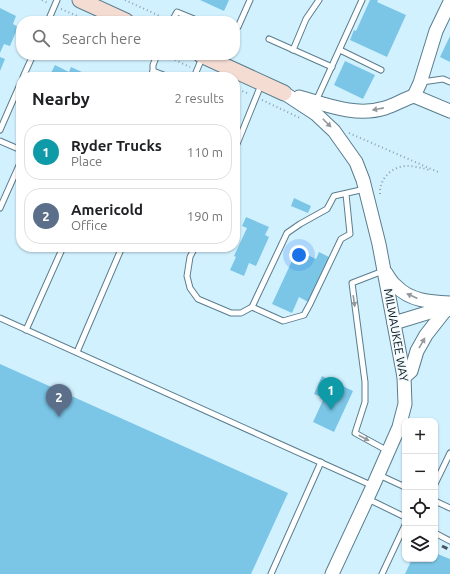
<!DOCTYPE html>
<html lang="en">
<head>
<meta charset="utf-8">
<style>
  :root { --surface:#fff; --page:#f2f2f2; --text:#202124; --muted:#757577; --line:#e0e0e0; --accent:#1a73e8 }
  body { margin:0; font-family:Ubuntu,sans-serif; background:var(--page); color:var(--text) }
  .controls { position:absolute; right:12px; bottom:12px; display:grid; overflow:hidden; border-radius:8px; box-shadow:0 1px 3px #0004 }
  .controls button { width:36px; height:36px; display:grid; place-items:center; padding:0; border:0; border-bottom:1px solid var(--line); background:var(--surface); color:var(--text); font:20px sans-serif }
  .you { position:absolute; left:299px; top:255px; width:14px; height:14px; margin:-10px; border:3px solid #fff; border-radius:50%; background:#1a73e8; box-shadow:0 0 0 6px #1a73e833 }
  .badge { display:grid; place-items:center; width:26px; height:26px; border-radius:50%; background:var(--accent); color:#fff; font-size:13px; font-weight:700 }
  .pin { position:absolute; translate:-50% -33px; filter:drop-shadow(0 1px 2px #0008) }
  .pin::after { content:''; position:absolute; top:21px; width:14px; height:12px; background:inherit; clip-path:polygon(0 0,100% 0,50% 100%) }
  .list { margin:0; padding:0; list-style:none }
  h2 { display:flex; justify-content:space-between; align-items:center; height:52px; margin:0; padding:0 16px; font-size:17px }
  h2 small { font-size:13px; font-weight:400; color:var(--muted) }
  .list li { display:grid; grid-template-columns:26px 1fr auto; gap:12px; align-items:center; box-sizing:border-box; height:56px; margin:0 8px 8px; padding:0 8px; border:1px solid var(--line); border-radius:16px }
  .list b { display:block; font-size:15px; white-space:nowrap }
  .list p { margin:0; font-size:13px; white-space:nowrap; color:var(--muted) }
  .list em { font-size:13px; font-style:normal; color:var(--muted) }
  .icon { flex:none; width:22px; height:22px; fill:none; stroke:currentColor; stroke-width:2; stroke-linecap:round; stroke-linejoin:round }
  .map { position:relative; flex:none; width:450px; height:574px; overflow:hidden }
  .search { position:absolute; background:var(--surface); box-shadow:0 1px 3px #0004; left:16px; top:16px; width:224px; height:44px; display:flex; align-items:center; gap:10px; box-sizing:border-box; padding:0 14px; border-radius:16px; color:var(--muted); font-size:15px }
  .panel { position:absolute; background:var(--surface); box-shadow:0 1px 3px #0004; left:16px; top:72px; width:224px; height:180px; border-radius:16px }
  .map>svg:first-child { display:block }
  .building { fill:#7bc6e7 }
  .lines { fill:none; stroke-linecap:round; stroke-linejoin:round }
  .service-casing { stroke:#5a7d8d; stroke-width:7 }
  .tertiary-casing { stroke:#5a7d8d; stroke-width:15 }
  .secondary-casing { stroke:#5a7d8d; stroke-width:17 }
  .path { stroke:#8aa2ad; stroke-width:2; stroke-dasharray:1 3; stroke-linecap:butt }
  .service { stroke:#fff; stroke-width:5 }
  .tertiary { stroke:#fff; stroke-width:13 }
  .secondary { stroke:#f4dcd3; stroke-width:15 }
  .rail { stroke:#455861; stroke-width:3; stroke-dasharray:6 3; stroke-linecap:butt }
  .oneway { fill:#93999c }
  .labels { text-anchor:middle; stroke-width:3; stroke-linejoin:round; paint-order:stroke }
  .street-label { font-size:12px; fill:#0e1c22; stroke:#f2fafd }
</style>
</head>
<body>
<div class="map">
<svg width="450" height="574" viewBox="0 0 450 574">
  <rect width="100%" height="100%" fill="#d2f1ff"/>
  <g class="building">
    <path d="M200 0H229L224 11Z"/>
    <path d="M370 0H378L377 2 406 15 387 57 350 40 354 30 356 31Z"/>
    <path d="M0 8 16 16 13 24 18 27 10 46 4 44 0 53Z"/>
    <path d="M450 36V62L440 57Z"/>
    <path d="M0 57 5 59 0 71Z"/>
    <path d="M345 61 375 75 363 99 334 85Z"/>
    <path d="M55 65 69 72 71 67 86 74 84 77H49Z"/>
    <path d="M294 198 311 206 308 213 291 206Z"/>
    <path d="M246 217 269 227 265 235 269 237 256 266 249 263 244 276 230 270 236 257 234 256 247 228 242 226Z"/>
    <path d="M297 250 316 259 319 252 329 257 308 302 299 297 292 313 272 304Z"/>
    <path d="M0 364 288 493 251 574H0Z"/>
    <path d="M322 376 353 391 334 432 313 422 324 398 314 394Z"/>
    <path d="M435 553 450 559V574H405L412 559H435Z"/>
  </g>
  <g class="lines">
    <defs>
      <g id="service">
        <path d="M48 21 57 0"/>
        <path d="M172 21 177 12 199 21"/>
        <path d="M235 29 238 27 250 0"/>
        <path d="M269 39 332 67"/>
        <path d="M293 50 306 19 319 0"/>
        <path d="M340 50 381 70"/>
        <path d="M85 55 88 56"/>
        <path d="M157 55 153 65V71L169 77"/>
        <path d="M23 77 33 55"/>
        <path d="M151 77 153 71"/>
        <path d="M194 77 202 58"/>
        <path d="M422 82 443 79 450 82"/>
        <path d="M316 101 362 0"/>
        <path d="M0 130 21 82"/>
        <path d="M0 141 21 150"/>
        <path d="M235 149 261 85"/>
        <path d="M0 208 21 161"/>
        <path d="M195 247 190 257 187 276 190 288 198 299 231 313H241L252 307 287 233 300 224 327 209 334 196 365 189"/>
        <path d="M383 271 352 283 365 382V402L355 433 388 451"/>
        <path d="M252 307 283 321 304 315 310 304 341 239 350 234 346 194"/>
        <path d="M0 318 373 486"/>
        <path d="M26 330 63 247"/>
        <path d="M77 352 122 247"/>
        <path d="M379 475 405 487"/>
        <path d="M435 484 450 453"/>
        <path d="M368 499 405 517"/>
        <path d="M435 501 450 508"/>
        <path d="M435 533 450 541"/>
        <path d="M271 574 321 462"/>
        <path d="M382 574 405 525"/>
      </g>
      <g id="tertiary">
        <path d="M284 93 316 114 334 131 356 162 363 180 379 244 404 377 405 404 399 427 373 486 332 574"/>
        <path d="M414 96 420 83 436 31 450 2"/>
        <path d="M299 97C327 105 356 117 385 108 395 105 404 99 414 96L450 111"/>
        <path d="M386 273C389 278 392 283 396 286 410 301 431 302 450 303"/>
        <path d="M394 323 450 306"/>
        <path d="M404 377 411 371 417 351 426 335 444 312 450 308"/>
      </g>
      <g id="secondary">
        <path d="M80 0 126 21"/>
        <path d="M201 55 284 93"/>
      </g>
    </defs>
    <use href="#service" class="service-casing"/>
    <use href="#tertiary" class="tertiary-casing"/>
    <use href="#secondary" class="secondary-casing"/>
    <g class="path">
      <path d="M42 0 48 3"/>
      <path d="M125 0 166 19"/>
      <path d="M61 9 89 21"/>
      <path d="M164 55 190 67"/>
      <path d="M203 73 212 77"/>
      <path d="M235 88 249 94"/>
      <path d="M262 100 300 118"/>
      <path d="M349 133 438 172"/>
      <path d="M380 194C379 179 392 166 407 166 414 166 423 168 429 170"/>
    </g>
    <use href="#service" class="service"/>
    <use href="#tertiary" class="tertiary"/>
    <use href="#secondary" class="secondary"/>
    <path class="rail" d="M442 546 450 550"/>
  </g>
  <defs><path id="oneway-solid" d="M-6-.8H1V-3.2L6.5 0L1 3.2V.8H-6Z"/></defs>
  <g class="oneway">
    <use href="#oneway-solid" transform="translate(378 109) rotate(169)"/>
    <use href="#oneway-solid" transform="translate(327 123) rotate(45)"/>
    <use href="#oneway-solid" transform="translate(412 296) rotate(-155)"/>
    <use href="#oneway-solid" transform="translate(354 301) rotate(82)"/>
    <use href="#oneway-solid" transform="translate(422 343) rotate(-60)"/>
    <use href="#oneway-solid" transform="translate(364 438) rotate(28)"/>
  </g>
  <g class="labels">
    <g class="street-label">
      <text transform="translate(396 335) rotate(80)" y="4">MILWAUKEE WAY</text>
    </g>
  </g>
</svg>
<div class="controls">
<button>+</button>
<button>−</button>
<button><svg class="icon" aria-label="locate" viewBox="0 0 24 24"><circle cx="12" cy="12" r="6"/><path d="M12 2v4M12 18v4M2 12h4M18 12h4"/></svg></button>
<button><svg class="icon" aria-label="layers" viewBox="0 0 24 24"><path d="M12 4l9 5-9 5-9-5zM3 14l9 5 9-5"/></svg></button>
</div>
<div class="you"></div>
<div class="pin badge" style="left:331px;top:410px;background:#0f9aa8">1</div>
<div class="pin badge" style="left:59px;top:417px;background:#5c6f8a">2</div>
<div class="search"><svg class="icon" aria-label="search" viewBox="0 0 24 24"><circle cx="10" cy="10" r="6"/><path d="M15 15l6 6"/></svg>Search here</div>
<section class="panel">
<h2>Nearby<small>2 results</small></h2>
<ul class="list">
<li><span class="badge" style="background:#0f9aa8">1</span><div><b>Ryder Trucks</b><p>Place</p></div><em>110 m</em></li>
<li><span class="badge" style="background:#5c6f8a">2</span><div><b>Americold</b><p>Office</p></div><em>190 m</em></li>
</ul>
</section>
</div>
</body>
</html>
